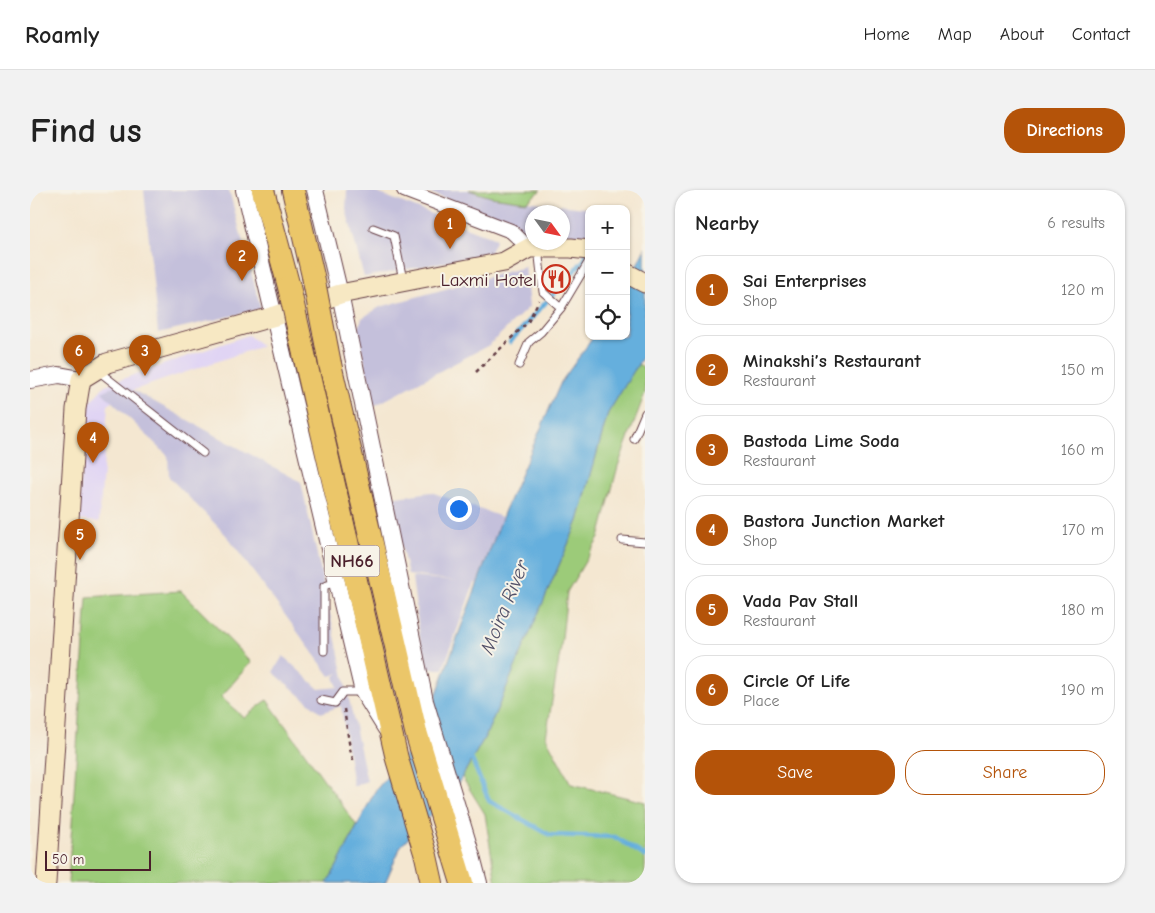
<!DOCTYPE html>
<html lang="en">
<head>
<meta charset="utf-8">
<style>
  :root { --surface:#fff; --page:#f2f2f2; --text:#222; --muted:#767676; --line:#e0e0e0; --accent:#b45309 }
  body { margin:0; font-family:"Comic Neue",sans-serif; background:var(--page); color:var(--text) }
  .controls { position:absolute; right:15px; top:15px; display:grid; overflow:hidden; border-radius:10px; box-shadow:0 1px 4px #0004 }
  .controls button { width:45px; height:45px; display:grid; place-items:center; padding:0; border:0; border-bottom:1px solid var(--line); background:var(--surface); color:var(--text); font:25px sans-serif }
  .compass { position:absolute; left:495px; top:15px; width:45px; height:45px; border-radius:50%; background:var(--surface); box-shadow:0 1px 4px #0004; rotate:123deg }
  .scale { position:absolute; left:15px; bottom:12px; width:106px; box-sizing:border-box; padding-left:5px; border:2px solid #4a1f2b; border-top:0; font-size:14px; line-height:18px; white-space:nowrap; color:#4a1f2b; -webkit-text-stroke:4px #f7f3e8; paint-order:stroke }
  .you { position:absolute; left:428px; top:318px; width:18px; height:18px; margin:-12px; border:4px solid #fff; border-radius:50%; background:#1a73e8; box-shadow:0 0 0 8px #1a73e833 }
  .badge { display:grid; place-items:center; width:32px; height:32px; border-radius:50%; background:var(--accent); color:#fff; font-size:16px; font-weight:700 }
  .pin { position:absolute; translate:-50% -41px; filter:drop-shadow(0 1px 2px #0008) }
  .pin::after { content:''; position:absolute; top:26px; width:18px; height:15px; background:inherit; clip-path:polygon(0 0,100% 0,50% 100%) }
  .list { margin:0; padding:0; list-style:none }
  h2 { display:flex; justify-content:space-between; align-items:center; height:65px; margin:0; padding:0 20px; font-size:21px }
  h2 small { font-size:16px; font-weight:400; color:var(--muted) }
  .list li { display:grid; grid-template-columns:32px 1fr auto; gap:15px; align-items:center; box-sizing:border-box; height:70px; margin:0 10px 10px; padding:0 10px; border:1px solid var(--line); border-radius:20px }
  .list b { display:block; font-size:19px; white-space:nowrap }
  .list p { margin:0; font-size:16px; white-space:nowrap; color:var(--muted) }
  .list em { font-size:16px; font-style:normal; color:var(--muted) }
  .actions { display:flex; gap:10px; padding:15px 20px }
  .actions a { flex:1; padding:11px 0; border:1px solid var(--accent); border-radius:20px; text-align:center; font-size:18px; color:var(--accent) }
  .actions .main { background:var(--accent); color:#fff }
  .icon { flex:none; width:28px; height:28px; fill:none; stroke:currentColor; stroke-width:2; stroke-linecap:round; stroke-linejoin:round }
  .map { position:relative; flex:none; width:615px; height:693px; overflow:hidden; border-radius:20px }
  header { display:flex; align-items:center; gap:30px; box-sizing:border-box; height:70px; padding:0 25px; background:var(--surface); border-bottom:1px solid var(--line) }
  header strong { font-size:24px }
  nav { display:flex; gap:28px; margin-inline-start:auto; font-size:18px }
  .intro { display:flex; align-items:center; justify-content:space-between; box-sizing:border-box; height:120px; padding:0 30px }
  h1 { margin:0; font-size:35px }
  .button { padding:12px 22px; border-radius:20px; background:var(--accent); color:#fff; font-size:18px; font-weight:700 }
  main { display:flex; gap:30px; padding:0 30px }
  aside { flex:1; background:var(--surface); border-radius:20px; box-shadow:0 1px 4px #0004 }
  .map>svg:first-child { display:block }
  .built { fill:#e0d4f4 }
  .industrial { fill:#c4c0db }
  .green { fill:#9ccb79; stroke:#737552 }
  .water { fill:#65afdd; stroke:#586784 }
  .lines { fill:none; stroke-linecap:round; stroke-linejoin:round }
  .stream { stroke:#65afdd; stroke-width:4.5 }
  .service-casing { stroke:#643d44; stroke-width:9 }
  .minor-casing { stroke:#643d44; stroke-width:16 }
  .tertiary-casing { stroke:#643d44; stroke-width:18 }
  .secondary-casing { stroke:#643d44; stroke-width:21 }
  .trunk-casing { stroke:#643d44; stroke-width:24 }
  .path { stroke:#643d44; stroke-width:2.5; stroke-dasharray:4 4; stroke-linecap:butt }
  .service { stroke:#fff; stroke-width:7 }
  .minor { stroke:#fff; stroke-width:14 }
  .tertiary { stroke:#fff; stroke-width:16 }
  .secondary { stroke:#f7e8c3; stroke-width:19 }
  .trunk { stroke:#ebc669; stroke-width:22 }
  .trunk-bridge-casing { stroke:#643d44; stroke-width:24; stroke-linecap:butt }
  .trunk-bridge { stroke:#ebc669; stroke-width:22 }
  .labels { text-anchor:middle; stroke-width:4; stroke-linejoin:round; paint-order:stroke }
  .shield { fill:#f7f3e8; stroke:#7e5f64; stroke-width:1 }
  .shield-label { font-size:18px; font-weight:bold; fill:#4a1f2b }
  .poi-label { font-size:19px; fill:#4a1f2b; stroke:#f7f3e8; text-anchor:end }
  .water-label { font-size:20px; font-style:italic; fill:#535169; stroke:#f7f3e8 }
</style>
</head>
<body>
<header>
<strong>Roamly</strong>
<nav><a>Home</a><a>Map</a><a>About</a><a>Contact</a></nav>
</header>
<div class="intro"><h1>Find us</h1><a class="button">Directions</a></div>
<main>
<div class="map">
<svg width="615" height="693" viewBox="0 0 615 693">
  <rect width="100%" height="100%" fill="#f7f3e8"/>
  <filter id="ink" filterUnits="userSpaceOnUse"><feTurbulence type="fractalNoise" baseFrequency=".02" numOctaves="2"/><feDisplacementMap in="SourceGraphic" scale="10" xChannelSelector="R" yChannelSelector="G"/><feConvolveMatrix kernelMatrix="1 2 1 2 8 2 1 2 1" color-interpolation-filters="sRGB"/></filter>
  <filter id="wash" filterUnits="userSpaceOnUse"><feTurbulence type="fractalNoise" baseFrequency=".0096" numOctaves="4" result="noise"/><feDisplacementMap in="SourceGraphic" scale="20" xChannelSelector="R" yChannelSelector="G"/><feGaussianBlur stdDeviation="1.12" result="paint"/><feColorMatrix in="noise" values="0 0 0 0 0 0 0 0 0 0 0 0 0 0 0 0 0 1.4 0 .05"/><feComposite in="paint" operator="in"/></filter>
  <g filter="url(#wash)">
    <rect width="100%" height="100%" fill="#f4e7d1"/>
    <path class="built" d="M218 145 232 156 98 202 78 215 69 332 48 330 57 216 75 195Z"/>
    <g class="industrial">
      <path d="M114 0H199L231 119 128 143Z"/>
      <path d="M317 0H340L466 49 459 64 334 87 316 19Z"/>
      <path d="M392 0H439L461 7 562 19H559V53L533 50 532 22H502V43L463 26Z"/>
      <path d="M495 77 499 117 459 155 344 216 328 141 332 128 350 117Z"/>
      <path d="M90 193 271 292 337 591 323 596 311 516 291 523 243 482 253 466 289 499 308 497 304 487 309 483 300 486 196 345 139 287 138 266 72 202Z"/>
      <path d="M401 302 472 327 447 393H444L413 479H394L382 387 429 391 378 385 360 308Z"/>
    </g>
    <g class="green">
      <path d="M439 0H511L497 12 461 7Z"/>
      <path d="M608 174 615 179V203L588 276 569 348 537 402 531 457 516 547 541 594 615 612V693H466L455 624 432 587 456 545 548 331 578 223Z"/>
      <path d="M151 401 221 472 191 507 214 528 237 510 327 636 307 676 297 693H38L57 407Z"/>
    </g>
    <path class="water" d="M615 58V163L578 223 548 331 456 545 425 599 371 656 355 693H297L307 676 345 601 376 564 400 523 421 464 475 320 531 192 564 146H596V98Z"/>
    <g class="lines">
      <g class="stream">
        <path d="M480 152 555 69 556 63"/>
        <path d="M440 565 459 611 520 645 585 647 615 666"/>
      </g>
    </g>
  </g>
  <g filter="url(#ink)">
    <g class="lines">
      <defs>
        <g id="service">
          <path d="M343 38 364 46 373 90"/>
          <path d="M508 58 513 102 531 118"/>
          <path d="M489 175 499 152 511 142 531 118 559 71"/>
          <path d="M67 180 173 263"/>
          <path d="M604 249 615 223"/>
          <path d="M592 350 615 352"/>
          <path d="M294 461V396L307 392"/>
          <path d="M291 510 305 513 313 502H333"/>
        </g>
        <path id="minor" d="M374 0 481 41 499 58"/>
        <g id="tertiary">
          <path d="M214 0 333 502 356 539"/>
          <path d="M285 0 310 104 395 511 442 666 449 693"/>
          <path d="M0 190 29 185 51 189"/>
        </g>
        <g id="secondary">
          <path d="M596 83 615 93"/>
          <path d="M16 693 46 219 51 189 77 173 245 126 310 104 474 72 499 58H541L559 60"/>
        </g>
        <g id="trunk">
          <path d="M233 0 259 97"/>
          <path d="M263 0 283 86"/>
          <path d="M276 173 367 569 396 666 402 693"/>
          <path d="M300 174 386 542 432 693"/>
        </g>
      </defs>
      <use href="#service" class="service-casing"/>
      <use href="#minor" class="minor-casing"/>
      <use href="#tertiary" class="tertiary-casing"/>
      <use href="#secondary" class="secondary-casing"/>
      <use href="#trunk" class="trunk-casing"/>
      <g class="path">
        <path d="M446 182 498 132 509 110"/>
        <path d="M314 519 320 559 324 573"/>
      </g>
      <use href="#service" class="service"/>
      <use href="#minor" class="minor"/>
      <use href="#tertiary" class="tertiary"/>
      <use href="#secondary" class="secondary"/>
      <use href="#trunk" class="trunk"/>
      <defs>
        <g id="trunk-bridge">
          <path d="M283 86 300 174"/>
          <path d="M259 97 276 173"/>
        </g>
      </defs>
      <use href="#trunk-bridge" class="trunk-bridge-casing"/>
      <use href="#trunk-bridge" class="trunk-bridge"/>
    </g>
  </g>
  <defs>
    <symbol id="restaurant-ring" viewBox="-11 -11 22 22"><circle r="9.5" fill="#f7f3e8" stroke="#c8321e" stroke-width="1.5"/><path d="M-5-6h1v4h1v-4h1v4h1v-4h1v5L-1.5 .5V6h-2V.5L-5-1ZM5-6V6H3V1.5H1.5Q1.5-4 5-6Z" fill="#c8321e"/></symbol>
  </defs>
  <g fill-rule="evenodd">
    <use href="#restaurant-ring" x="510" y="73" width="32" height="32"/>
  </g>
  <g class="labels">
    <rect class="shield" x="294.5" y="355.5" width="55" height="31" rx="4"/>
    <g class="shield-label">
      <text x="322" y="377">NH66</text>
    </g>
    <g class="poi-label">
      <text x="507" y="96">Laxmi Hotel</text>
    </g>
    <g class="water-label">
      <text transform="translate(474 417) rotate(-68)" y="7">Moira River</text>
    </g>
  </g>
</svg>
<div class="controls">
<button>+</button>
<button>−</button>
<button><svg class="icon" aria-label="locate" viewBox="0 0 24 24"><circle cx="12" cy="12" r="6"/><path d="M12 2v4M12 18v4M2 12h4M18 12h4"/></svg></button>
</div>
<svg class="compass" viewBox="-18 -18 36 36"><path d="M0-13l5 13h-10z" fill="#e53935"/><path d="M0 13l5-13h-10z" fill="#767676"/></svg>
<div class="scale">50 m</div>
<div class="you"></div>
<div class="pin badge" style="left:420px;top:59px">1</div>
<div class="pin badge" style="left:212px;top:91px">2</div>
<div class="pin badge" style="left:115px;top:186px">3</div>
<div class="pin badge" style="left:63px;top:273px">4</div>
<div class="pin badge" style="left:50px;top:370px">5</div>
<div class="pin badge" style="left:49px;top:186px">6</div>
</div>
<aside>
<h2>Nearby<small>6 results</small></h2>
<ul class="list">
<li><span class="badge">1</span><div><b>Sai Enterprises</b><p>Shop</p></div><em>120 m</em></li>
<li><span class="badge">2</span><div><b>Minakshi’s Restaurant</b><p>Restaurant</p></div><em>150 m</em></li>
<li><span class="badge">3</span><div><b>Bastoda Lime Soda</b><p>Restaurant</p></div><em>160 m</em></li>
<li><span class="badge">4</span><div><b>Bastora Junction Market</b><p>Shop</p></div><em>170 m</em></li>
<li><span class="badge">5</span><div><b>Vada Pav Stall</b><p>Restaurant</p></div><em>180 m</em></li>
<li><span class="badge">6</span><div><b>Circle Of Life</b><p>Place</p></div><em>190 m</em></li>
</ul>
<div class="actions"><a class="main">Save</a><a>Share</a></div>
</aside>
</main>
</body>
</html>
